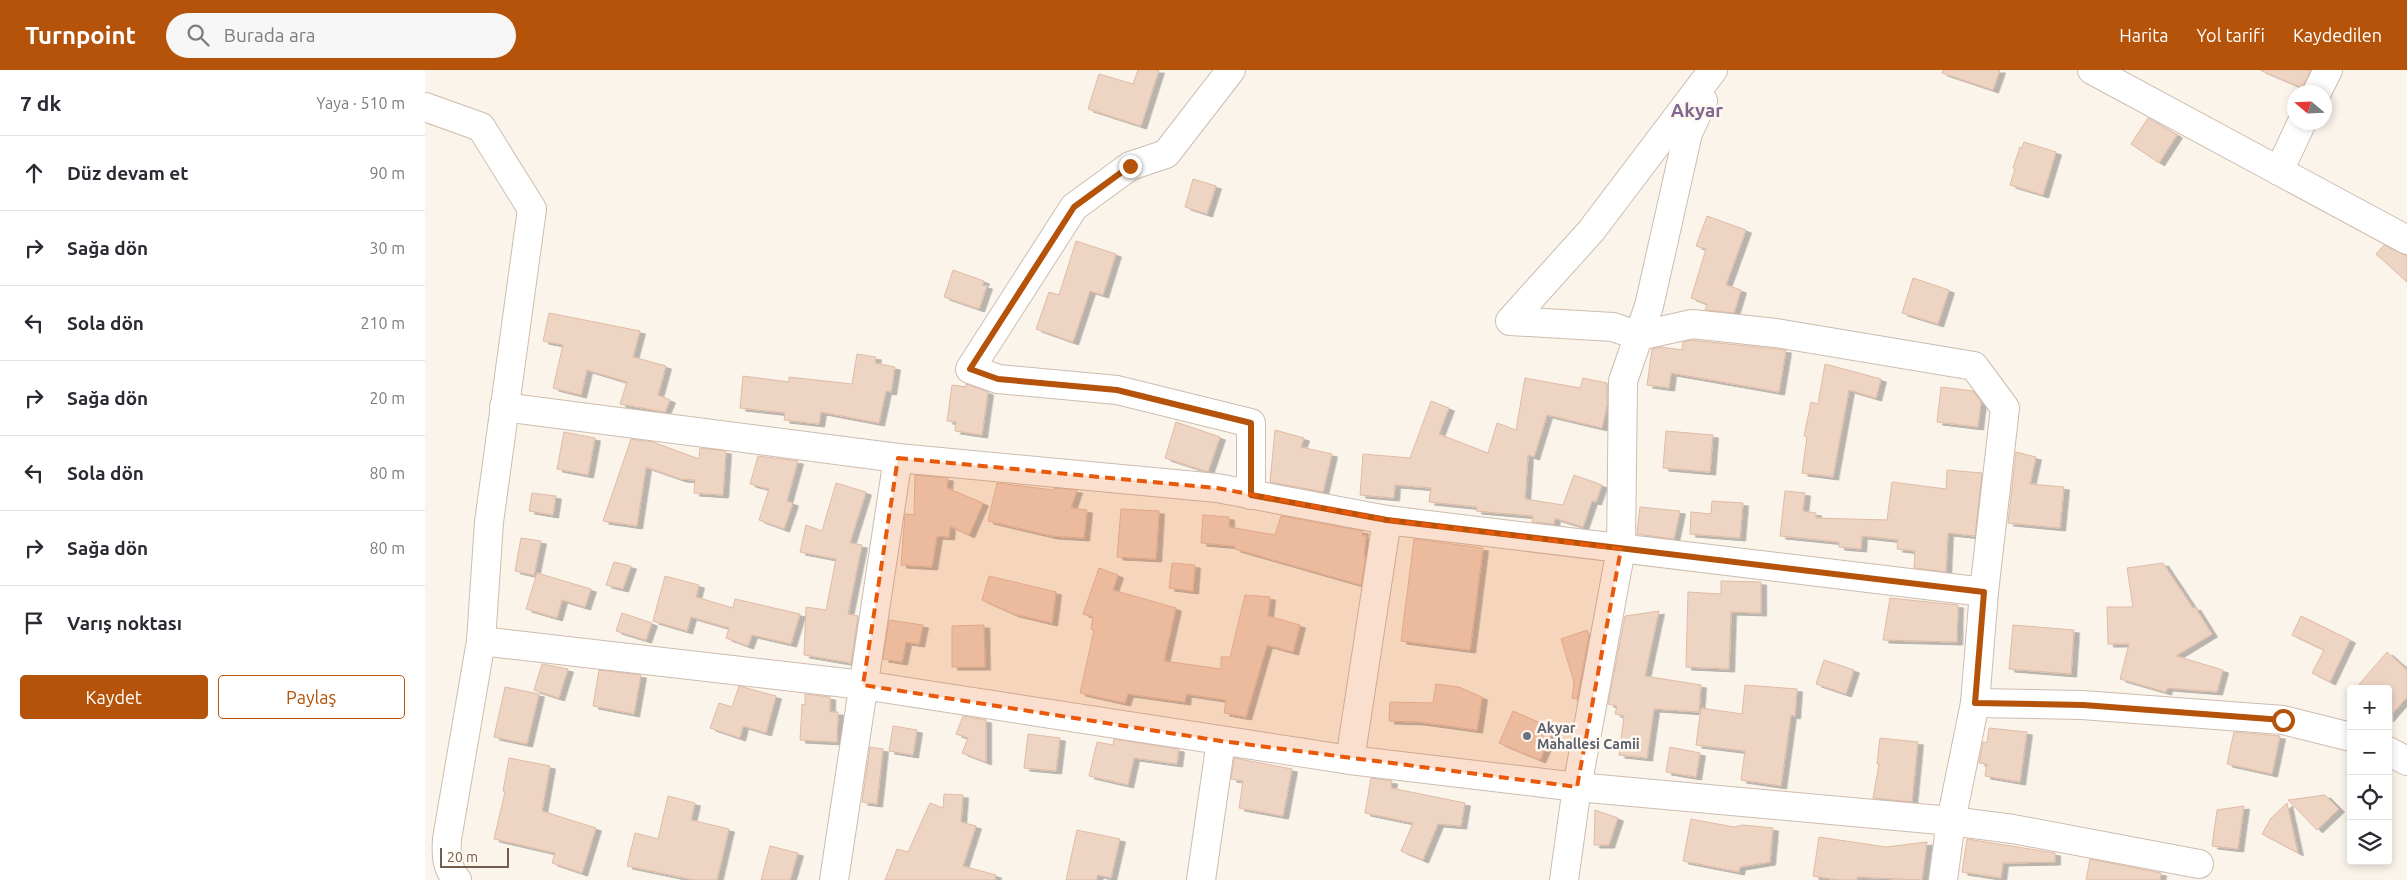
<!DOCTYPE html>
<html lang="tr">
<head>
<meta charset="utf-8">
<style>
  :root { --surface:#fff; --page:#f7f7f7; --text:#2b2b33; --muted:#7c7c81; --line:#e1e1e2; --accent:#b45309 }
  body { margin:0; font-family:Ubuntu,sans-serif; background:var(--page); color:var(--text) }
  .controls { position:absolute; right:15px; bottom:15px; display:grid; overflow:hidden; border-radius:5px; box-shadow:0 2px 8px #0003 }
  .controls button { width:45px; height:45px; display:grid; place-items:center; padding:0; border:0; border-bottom:1px solid var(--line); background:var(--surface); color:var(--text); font:25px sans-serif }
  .compass { position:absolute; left:1862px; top:15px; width:45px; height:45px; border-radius:50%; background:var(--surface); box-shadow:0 2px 8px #0003; rotate:289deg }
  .scale { position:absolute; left:15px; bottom:12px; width:69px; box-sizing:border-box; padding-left:5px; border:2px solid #745c4f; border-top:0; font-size:14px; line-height:18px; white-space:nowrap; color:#745c4f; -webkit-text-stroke:4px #fef8f0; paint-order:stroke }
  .stop { position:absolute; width:15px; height:15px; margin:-11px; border:4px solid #b45309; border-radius:50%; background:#fff }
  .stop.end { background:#b45309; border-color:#fff; box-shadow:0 1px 5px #0008 }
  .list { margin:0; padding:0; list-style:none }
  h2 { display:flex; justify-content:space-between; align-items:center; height:65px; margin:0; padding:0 20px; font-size:21px }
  h2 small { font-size:16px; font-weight:400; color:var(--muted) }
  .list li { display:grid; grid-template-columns:32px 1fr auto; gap:15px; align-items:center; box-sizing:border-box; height:75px; padding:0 20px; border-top:1px solid var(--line) }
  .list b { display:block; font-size:19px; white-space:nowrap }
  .list em { font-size:16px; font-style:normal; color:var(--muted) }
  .actions { display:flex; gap:10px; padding:15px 20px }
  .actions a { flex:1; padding:11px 0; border:1px solid var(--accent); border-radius:5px; text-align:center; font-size:18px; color:var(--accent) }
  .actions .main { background:var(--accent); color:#fff }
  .icon { flex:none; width:28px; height:28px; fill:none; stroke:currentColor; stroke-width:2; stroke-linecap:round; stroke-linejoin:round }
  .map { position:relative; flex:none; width:1982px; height:810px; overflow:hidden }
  header { display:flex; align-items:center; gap:30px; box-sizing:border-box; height:70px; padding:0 25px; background:var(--accent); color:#fff }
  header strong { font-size:24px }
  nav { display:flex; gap:28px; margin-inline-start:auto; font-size:18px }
  .search { width:350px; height:45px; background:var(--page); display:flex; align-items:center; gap:12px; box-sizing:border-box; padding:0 18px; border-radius:28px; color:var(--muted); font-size:19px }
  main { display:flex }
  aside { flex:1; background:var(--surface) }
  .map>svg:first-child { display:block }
  .building { fill:#eed4c3; stroke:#e0bba5; filter:url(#shadow) }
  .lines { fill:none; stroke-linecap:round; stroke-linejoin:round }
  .street-casing { stroke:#cdbcb0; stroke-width:30 }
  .secondary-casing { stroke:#cfbdae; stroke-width:30 }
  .street { stroke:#fff; stroke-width:28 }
  .secondary { stroke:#fff; stroke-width:28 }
  .route { stroke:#b45309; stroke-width:6 }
  .marked { fill:#e8590c; fill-opacity:0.2; stroke:#e8590c; stroke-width:4; stroke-dasharray:10 6; stroke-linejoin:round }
  .worship-dot { fill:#6b7280; stroke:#fef8f0; stroke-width:2 }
  .labels { text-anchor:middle; stroke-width:5; stroke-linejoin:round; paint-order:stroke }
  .worship-label { font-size:14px; font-weight:bold; fill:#5b616d; stroke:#fef8f0; text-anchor:start }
  .district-label { font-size:19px; font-weight:bold; fill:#81668f; stroke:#fef8f0 }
</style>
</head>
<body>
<header>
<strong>Turnpoint</strong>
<div class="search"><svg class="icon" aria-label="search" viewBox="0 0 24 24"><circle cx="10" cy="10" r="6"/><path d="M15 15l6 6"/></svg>Burada ara</div>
<nav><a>Harita</a><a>Yol tarifi</a><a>Kaydedilen</a></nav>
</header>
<main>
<aside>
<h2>7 dk<small>Yaya · 510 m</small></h2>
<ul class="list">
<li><svg class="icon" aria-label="ahead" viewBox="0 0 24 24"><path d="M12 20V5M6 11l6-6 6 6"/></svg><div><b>Düz devam et</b></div><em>90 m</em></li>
<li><svg class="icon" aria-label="right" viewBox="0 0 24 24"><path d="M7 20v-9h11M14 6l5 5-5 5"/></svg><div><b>Sağa dön</b></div><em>30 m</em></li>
<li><svg class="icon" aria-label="left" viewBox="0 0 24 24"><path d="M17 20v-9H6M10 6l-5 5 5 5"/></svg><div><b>Sola dön</b></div><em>210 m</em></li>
<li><svg class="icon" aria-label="right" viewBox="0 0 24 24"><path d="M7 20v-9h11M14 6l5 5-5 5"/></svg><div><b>Sağa dön</b></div><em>20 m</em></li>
<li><svg class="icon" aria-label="left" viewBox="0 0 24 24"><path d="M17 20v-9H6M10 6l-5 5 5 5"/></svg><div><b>Sola dön</b></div><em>80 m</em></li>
<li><svg class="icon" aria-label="right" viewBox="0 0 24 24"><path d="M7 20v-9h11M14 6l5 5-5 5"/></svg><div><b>Sağa dön</b></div><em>80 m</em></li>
<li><svg class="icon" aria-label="arrive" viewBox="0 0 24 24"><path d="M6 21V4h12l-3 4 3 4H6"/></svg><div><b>Varış noktası</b></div></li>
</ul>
<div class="actions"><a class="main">Kaydet</a><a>Paylaş</a></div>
</aside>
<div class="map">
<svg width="1982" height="810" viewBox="0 0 1982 810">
  <defs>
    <filter id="shadow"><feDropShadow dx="5.5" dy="3" stdDeviation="0" flood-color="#0004"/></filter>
  </defs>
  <rect width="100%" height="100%" fill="#fbf4ea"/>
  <g class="building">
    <path d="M713 0H734L716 56 663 39 674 4 708 14Z"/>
    <path d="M1518 0H1575L1568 20 1517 3Z"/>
    <path d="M1835 0H1886L1877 18Z"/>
    <path d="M1723 48 1752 65 1734 93 1706 74Z"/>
    <path d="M1599 72 1631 82 1618 125 1585 115 1590 99 1588 98 1595 77 1597 78Z"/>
    <path d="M768 109 791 116 782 144 760 137Z"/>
    <path d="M1282 146 1321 160 1301 215 1316 220 1309 243 1280 240 1282 234 1266 228 1281 179 1271 176Z"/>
    <path d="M651 171 691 184 678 225 665 221 648 272 611 259 624 222 634 225Z"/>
    <path d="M1959 175 1982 186V212L1951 184Z"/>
    <path d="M528 200 559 211 557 215 562 216 554 239 519 227Z"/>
    <path d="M1488 208 1524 220 1513 254 1477 243Z"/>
    <path d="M124 243 215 261 208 287 241 296 233 325 245 330 240 342 195 334 202 312 162 300 156 325 128 318 138 275 118 271Z"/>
    <path d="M1265 270 1361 280 1354 322 1246 303 1244 318 1222 315 1227 279 1236 277 1257 280 1258 272Z"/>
    <path d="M432 284 451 287 450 293 470 297 466 322 461 321 454 353 396 342 394 354 359 350 360 343 315 338 318 306 364 312V307L427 314Z"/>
    <path d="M1400 294 1456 309 1451 328 1424 320 1408 407 1377 403 1382 367 1379 366 1386 332 1393 334Z"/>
    <path d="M1100 308 1155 318 1158 308 1182 313V335L1177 358 1122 345 1109 387 1103 385 1100 429 1138 435 1149 405 1177 415 1171 432 1167 431 1158 457 1132 449 1130 448 1129 454 1107 452 1108 446 1051 441 1052 437 1004 432 1006 418 970 415 969 428 935 425 938 384 985 388 1006 331 1024 338 1014 364 1063 383 1072 353 1091 360Z"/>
    <path d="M541 314 563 322 557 365 530 361 531 352 522 351 527 315 541 317Z"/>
    <path d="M1516 317 1548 321 1556 332 1553 357 1512 352Z"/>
    <path d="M751 352 795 367 783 402 740 388Z"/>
    <path d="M850 360 879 368 876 377 907 384 898 422 845 412Z"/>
    <path d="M1241 361 1288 365 1285 402 1238 398Z"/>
    <path d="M139 362 170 368 163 405 132 399Z"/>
    <path d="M206 369 228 372 274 389 275 378 301 381 298 425 269 423 270 410 256 409 221 397 212 456 178 451Z"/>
    <path d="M1591 382 1611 387 1605 414 1639 417 1635 458 1583 453Z"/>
    <path d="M333 386 373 391 362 431 368 433 359 459 334 450 344 419 325 414Z"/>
    <path d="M1522 400 1557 403 1550 466 1523 463 1521 502 1489 498 1490 481 1472 479 1473 470 1437 466 1436 479 1414 477V472L1355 466 1360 421 1380 423 1378 441 1391 443V448L1462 450 1467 412 1521 419Z"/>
    <path d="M490 405 523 408 522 418 558 433 544 465 525 456 524 467 512 466 507 497 476 495 480 444 489 445Z"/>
    <path d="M411 413 441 422 425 473 437 475 423 544 433 546 426 593 379 585 381 537 401 540 411 489 375 482 381 455 397 461Z"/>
    <path d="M572 413 629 420V418L652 420 646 438 662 440 659 468 627 466 563 451Z"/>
    <path d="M107 423 131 426 128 445 104 441Z"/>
    <path d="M1287 431 1318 433 1315 468 1265 464 1266 442 1286 444Z"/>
    <path d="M1215 437 1255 441 1249 469 1212 464Z"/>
    <path d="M696 439 734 441 731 489 692 487Z"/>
    <path d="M778 445 804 447V457L850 465 856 446 938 461 937 466H941L939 486H941L936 515 810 479V476L776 473Z"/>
    <path d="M96 468 116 471 109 505 90 501Z"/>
    <path d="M989 469 1058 478 1045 580 976 571Z"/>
    <path d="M189 492 206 496 198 519 181 515Z"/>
    <path d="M747 493 770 495 768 521 744 518Z"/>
    <path d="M1738 493 1768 538 1770 537 1787 564 1751 586 1798 600 1792 622 1742 618 1741 622 1695 609 1704 574H1683L1682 537H1708L1702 498Z"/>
    <path d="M674 498 693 505 688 520 751 538 739 591 796 599V587H805L820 525 845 527 843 546 875 555 868 582 842 575 821 647 799 643 801 630 761 624 760 632 703 624 700 633 655 623 669 560 666 559 668 547 658 544Z"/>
    <path d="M112 503 166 519 160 537 137 530 132 548 101 539Z"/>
    <path d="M240 506 274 515 271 527 308 538 310 529 375 544 366 574 327 565 323 576 301 568 304 558 266 547 262 561 228 551Z"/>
    <path d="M564 506 631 522 627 553 589 544 557 530Z"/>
    <path d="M1296 511 1336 512V543L1306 542 1304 599 1261 597 1263 522 1296 524Z"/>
    <path d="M1465 528 1533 535 1532 572 1458 570Z"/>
    <path d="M1234 541 1220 606 1276 615 1274 642 1229 639 1222 688 1194 685 1199 646 1190 644 1192 636 1183 634 1200 546Z"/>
    <path d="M197 543 227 553 221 570 191 561Z"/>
    <path d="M1876 546 1925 570 1905 612 1887 603 1899 580 1867 565Z"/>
    <path d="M464 550 498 555 494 574 481 572 477 592 458 589Z"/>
    <path d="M559 555 560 597H527V556Z"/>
    <path d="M1588 555 1649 560 1646 604 1584 599Z"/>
    <path d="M1162 560 1164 565 1152 629 1147 628 1149 612 1136 569Z"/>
    <path d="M1962 582 1982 600V627L1963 649V619H1930Z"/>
    <path d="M1399 590 1429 600 1421 624 1391 614Z"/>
    <path d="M117 594 143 599 134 628 109 620Z"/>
    <path d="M174 600 216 605 209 644 168 636Z"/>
    <path d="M1011 614 1034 617 1057 627 1052 660 994 652 964 651 965 632 1008 633Z"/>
    <path d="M1320 615 1372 619 1370 646 1366 645 1356 716 1316 710 1320 681 1271 675 1276 638 1317 644Z"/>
    <path d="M314 616 351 626 341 663 318 656 315 668 285 658 294 633 307 637Z"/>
    <path d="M80 617 114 624 102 674 69 667Z"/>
    <path d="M380 624 405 627V642H413L412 672 375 670 377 634 380 635Z"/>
    <path d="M1088 641 1129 659 1115 690 1074 673Z"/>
    <path d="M538 646 561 650V692L537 683 543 668 531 664Z"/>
    <path d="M468 656 492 660 488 685 464 681Z"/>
    <path d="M1564 658 1602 662 1595 712 1560 706 1562 694 1554 693 1558 672 1562 673Z"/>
    <path d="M1809 662 1855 666 1847 704 1802 694Z"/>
    <path d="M603 664 635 668 631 701 599 698Z"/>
    <path d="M1455 668 1493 672 1487 732 1448 728 1454 694H1452Z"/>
    <path d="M689 669 754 679 752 694 709 688 703 715 664 706 672 672 688 675Z"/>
    <path d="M445 677 458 679 452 734 437 732Z"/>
    <path d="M1245 677 1275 683 1271 707 1241 702Z"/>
    <path d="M84 688 125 696 117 741 171 758 157 803 127 793 130 783 69 769 80 722 78 721Z"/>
    <path d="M809 688 867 699 858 746 814 738 818 711 806 709Z"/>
    <path d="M946 708 967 711 966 718 1040 733 1036 756 1013 754 998 790 976 781 988 753 940 743Z"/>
    <path d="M519 724 538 725 536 752 551 756 538 796 571 805 570 810H460L472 779 483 782 505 733 518 738Z"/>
    <path d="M1900 725 1914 739 1892 760 1863 730Z"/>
    <path d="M243 726 270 733 266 750 304 759 292 810H269L202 796 210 763 233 769Z"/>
    <path d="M1862 733 1873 783 1837 764 1846 748Z"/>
    <path d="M1819 736 1813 779 1787 776 1792 740Z"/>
    <path d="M1170 740 1193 748 1184 775H1169Z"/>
    <path d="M1266 749 1309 757 1318 755 1348 758 1345 792 1315 797 1314 802 1258 791Z"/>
    <path d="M652 760 695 769 686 808 673 805 671 810H641Z"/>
    <path d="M1394 767 1461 777 1502 772 1497 810 1432 807V810H1413L1388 806Z"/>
    <path d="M1542 769 1630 783V792L1578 793 1576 808 1537 802Z"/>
    <path d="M345 776 373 783 365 810H336Z"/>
    <path d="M1665 789 1736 803 1735 810H1661Z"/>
  </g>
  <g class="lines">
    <defs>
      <g id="street">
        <path d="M806 0 741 84 705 96 649 137 545 299 573 309 692 320 826 353V425"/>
        <path d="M1288 0 1166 161 1085 251 1188 257 1214 266 1267 254 1351 263 1549 296 1580 338 1559 522 1550 633 1526 751 1518 810"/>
        <path d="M1667 0 1982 170"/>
        <path d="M1892 22 1903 0"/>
        <path d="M1854 101 1877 52"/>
        <path d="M79 337 473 388 792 418 962 450 1559 522"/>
        <path d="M56 571 438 615 925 690 1152 717 1526 751 1588 759 1774 794"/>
        <path d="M1550 633 1657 635 1858 650 1926 667"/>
        <path d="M1963 681 1982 691"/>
        <path d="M925 690 962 450"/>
        <path d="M409 810 473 388"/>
        <path d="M776 810 796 671"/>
        <path d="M1139 810 1152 717 1196 479 1198 311 1224 236 1263 63 1278 31"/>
      </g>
      <path id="secondary" d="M0 37 56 57 107 139 64 452 56 571 22 769C21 784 21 798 32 810"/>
    </defs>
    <use href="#street" class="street-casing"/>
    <use href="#secondary" class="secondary-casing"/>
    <use href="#street" class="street"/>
    <use href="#secondary" class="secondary"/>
  </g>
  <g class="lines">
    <path class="route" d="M705 96 649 137 545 299 573 309 692 320 826 353V425L962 450 1559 522 1550 633 1658 635 1858 650"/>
  </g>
  <path class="marked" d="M473 388 792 418 962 450 1196 479 1152 717 796 671 438 615Z"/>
  <circle class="worship-dot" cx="1102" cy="666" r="5"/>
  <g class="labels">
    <g class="worship-label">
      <text x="1112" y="663">Akyar<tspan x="1112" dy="16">Mahallesi Camii</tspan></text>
    </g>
    <g class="district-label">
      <text x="1272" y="47">Akyar</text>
    </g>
  </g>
</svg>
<div class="controls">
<button>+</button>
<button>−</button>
<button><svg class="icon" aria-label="locate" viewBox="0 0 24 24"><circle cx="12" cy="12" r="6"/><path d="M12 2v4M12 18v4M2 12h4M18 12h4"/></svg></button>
<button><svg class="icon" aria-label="layers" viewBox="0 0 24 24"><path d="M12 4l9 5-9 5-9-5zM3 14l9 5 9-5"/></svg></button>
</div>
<svg class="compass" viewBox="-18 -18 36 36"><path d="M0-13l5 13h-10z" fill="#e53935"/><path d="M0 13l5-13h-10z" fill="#7c7c81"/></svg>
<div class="scale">20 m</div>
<div class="stop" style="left:1858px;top:650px"></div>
<div class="stop end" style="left:705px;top:96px"></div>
</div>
</main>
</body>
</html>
